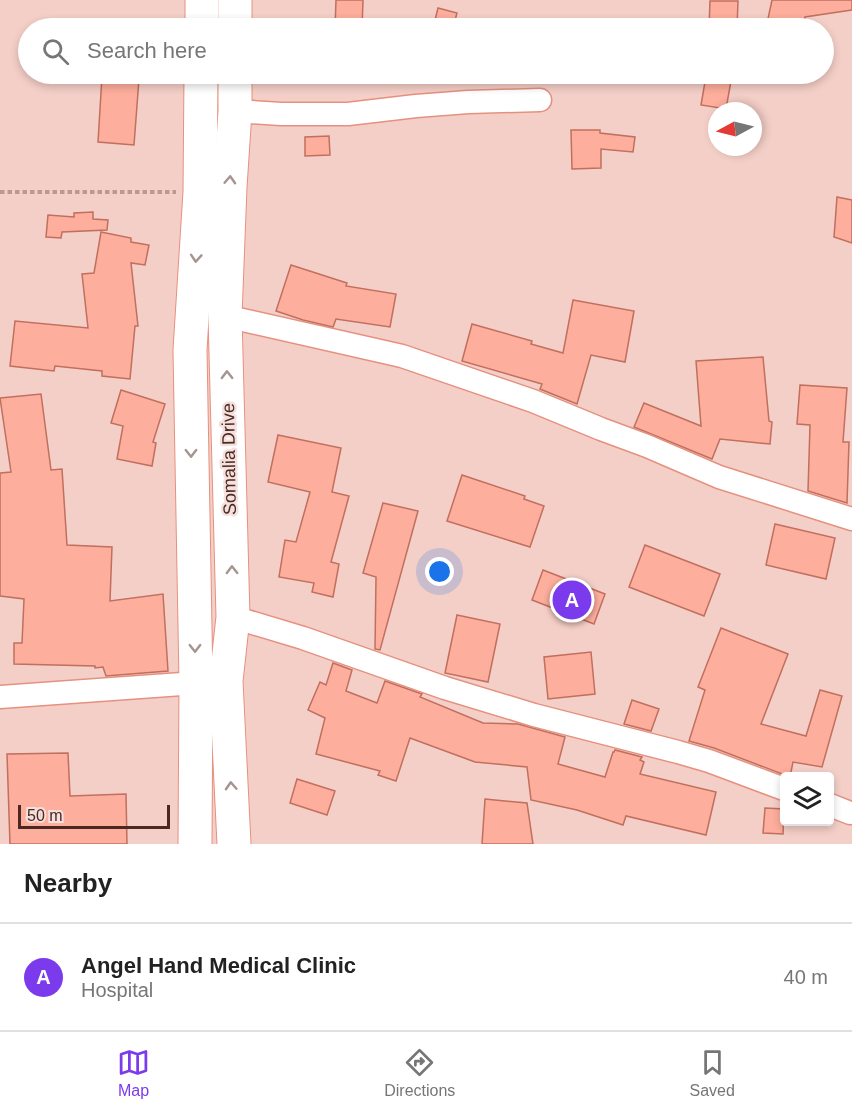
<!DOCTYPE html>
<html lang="en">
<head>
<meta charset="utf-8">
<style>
  :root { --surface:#fff; --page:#f2f2f2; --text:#222; --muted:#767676; --line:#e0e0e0; --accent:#7c3aed }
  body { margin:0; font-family:Arial,sans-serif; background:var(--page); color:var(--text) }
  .controls { position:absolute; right:18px; bottom:18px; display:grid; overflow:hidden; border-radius:6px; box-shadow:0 3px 9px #0003 }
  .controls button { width:54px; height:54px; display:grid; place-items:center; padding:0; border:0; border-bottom:2px solid var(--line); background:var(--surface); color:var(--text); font:30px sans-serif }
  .compass { position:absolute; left:708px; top:102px; width:54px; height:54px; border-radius:50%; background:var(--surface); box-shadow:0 3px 9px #0003; rotate:263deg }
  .scale { position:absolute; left:18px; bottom:15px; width:152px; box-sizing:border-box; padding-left:6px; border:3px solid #4b2821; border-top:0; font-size:16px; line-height:21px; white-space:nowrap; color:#4b2821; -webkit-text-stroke:4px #f4e1dd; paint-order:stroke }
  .you { position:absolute; left:440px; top:572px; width:21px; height:21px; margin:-15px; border:4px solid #fff; border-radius:50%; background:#1a73e8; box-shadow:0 0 0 9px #1a73e833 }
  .badge { display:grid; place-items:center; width:39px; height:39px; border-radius:50%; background:var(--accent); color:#fff; font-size:20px; font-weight:700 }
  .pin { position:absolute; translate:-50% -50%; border:3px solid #fff; box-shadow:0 2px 6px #0006 }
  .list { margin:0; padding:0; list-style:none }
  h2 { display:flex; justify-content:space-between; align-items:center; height:78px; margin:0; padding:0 24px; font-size:26px }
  h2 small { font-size:20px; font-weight:400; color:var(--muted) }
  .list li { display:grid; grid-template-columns:39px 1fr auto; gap:18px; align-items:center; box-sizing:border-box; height:108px; padding:0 24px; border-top:2px solid var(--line) }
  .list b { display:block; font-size:22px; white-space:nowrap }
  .list p { margin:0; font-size:20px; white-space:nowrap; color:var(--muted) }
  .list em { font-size:20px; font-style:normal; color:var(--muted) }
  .icon { flex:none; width:33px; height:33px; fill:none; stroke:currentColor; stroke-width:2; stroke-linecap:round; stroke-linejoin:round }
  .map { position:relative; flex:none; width:852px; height:844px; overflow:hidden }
  .search { position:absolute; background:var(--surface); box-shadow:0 3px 9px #0003; left:18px; right:18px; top:18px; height:66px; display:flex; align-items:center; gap:15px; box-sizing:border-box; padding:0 21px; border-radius:33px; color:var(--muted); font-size:22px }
  .sheet { height:186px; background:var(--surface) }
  nav { display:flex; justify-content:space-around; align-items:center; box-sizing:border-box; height:84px; border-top:2px solid var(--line); background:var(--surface); font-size:16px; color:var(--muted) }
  nav a { display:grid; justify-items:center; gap:3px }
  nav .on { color:var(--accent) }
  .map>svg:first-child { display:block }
  .building { fill:#fdae9d; stroke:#c16f5e; stroke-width:1.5 }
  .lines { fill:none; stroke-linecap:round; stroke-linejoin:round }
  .minor-casing { stroke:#e6917f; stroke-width:25 }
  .primary-casing { stroke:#e6917f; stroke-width:35 }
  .path { stroke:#bc9890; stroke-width:4; stroke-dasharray:4.5 3; stroke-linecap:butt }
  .minor { stroke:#fff; stroke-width:22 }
  .primary { stroke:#fff; stroke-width:33 }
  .oneway { stroke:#a59490 }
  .labels { text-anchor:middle; stroke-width:5; stroke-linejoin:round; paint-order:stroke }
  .street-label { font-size:18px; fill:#4b2821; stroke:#f4e1dd }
</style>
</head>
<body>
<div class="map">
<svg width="852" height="844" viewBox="0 0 852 844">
  <rect width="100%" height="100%" fill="#f4cfc7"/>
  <g class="building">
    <path d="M336 0H363L362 28H335Z"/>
    <path d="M772 0H852V10L805 17 803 28H766Z"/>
    <path d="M710 1H738L737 28H709Z"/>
    <path d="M438 8 457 13 453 28H433Z"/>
    <path d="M102 76 139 79 134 145 98 142Z"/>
    <path d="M706 76 731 81 726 109 701 105Z"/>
    <path d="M571 130H600V133L635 137 633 152 601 149V168L572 169Z"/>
    <path d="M329 136 330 155 305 156V137Z"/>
    <path d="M837 197 852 200V243L834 237Z"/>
    <path d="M93 212V219L108 220 107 230 62 232 61 238 46 237 48 215 74 217V213Z"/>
    <path d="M101 232 131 238V242L149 245 145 265 131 263 138 326H135L130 379 102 376V371L55 366 54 371 10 366 15 321 88 328 82 274 94 273Z"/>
    <path d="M291 265 347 283 346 286 396 294 390 327 336 319 333 327 303 320 276 311Z"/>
    <path d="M573 300 634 311 625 362 591 355 577 404 540 389 542 384 462 361 472 324 532 341 531 344 563 353Z"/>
    <path d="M763 357 769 421 772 422 770 444 720 439 712 459 634 427 644 403 701 426 696 361Z"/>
    <path d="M800 385 847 388 843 442H849L847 503 808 491 810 425 797 424Z"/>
    <path d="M121 390 165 404 153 442 156 443 152 466 117 459 123 426 111 423Z"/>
    <path d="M41 394 51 470 62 469 67 545 112 547 110 601 163 594 168 671 106 676 103 667 95 668V666L14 664V643H22L24 599 0 596V473L11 472 0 398Z"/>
    <path d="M278 435 341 448 332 492 349 496 331 562 339 564 333 597 312 592 314 583 279 577 285 540 296 542 310 492 268 482Z"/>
    <path d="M462 475 525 496 524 499 544 506 530 547 447 521Z"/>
    <path d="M383 503 418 511 380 650 375 649 376 577 363 573Z"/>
    <path d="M775 524 835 538 826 579 766 565Z"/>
    <path d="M645 545 720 574 704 616 629 587Z"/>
    <path d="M543 570 605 594 594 624 532 600Z"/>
    <path d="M457 615 500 624 488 682 445 673Z"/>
    <path d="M721 628 788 654 761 724 806 736 820 690 842 696 822 767 793 762 790 777 714 748 689 741 705 690 698 687Z"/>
    <path d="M591 652 595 694 548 699 544 657Z"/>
    <path d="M333 663 352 670 346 691 377 703 385 681 422 694 420 697 483 723 518 724 565 737 558 764 605 777 613 752H614L615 750 642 757 640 760 644 762 640 774 716 792 706 835 626 816 623 825 577 810 531 800 527 767 475 762 410 738 396 781 378 775 380 771 316 754 325 718 308 710 320 682 326 685Z"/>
    <path d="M632 700 659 709 651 731 624 724Z"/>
    <path d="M68 753 70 796 126 794 127 844H10L7 754Z"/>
    <path d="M297 779 335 791 327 815 290 803Z"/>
    <path d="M485 799 527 803 533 844H482Z"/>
    <path d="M765 808 784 809 783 834 763 833Z"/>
  </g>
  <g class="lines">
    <defs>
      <g id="minor">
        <path d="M235 111 281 114H348L416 106 468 102 540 100"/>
        <path d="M225 316 402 356 533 401 601 429 647 446 719 477 852 519"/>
        <path d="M233 617 303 638 445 688 534 715 678 752 709 761 784 789"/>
        <path d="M0 697 210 682"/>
        <path d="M830 805 850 813"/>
      </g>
      <g id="primary">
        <path d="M202 0V28"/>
        <path d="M235 28V0"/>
        <path d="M195 844 196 683 190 350 200 192 201 74"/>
        <path d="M234 844 226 681 233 617 225 316 230 187 235 111V74"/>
      </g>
    </defs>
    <use href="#minor" class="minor-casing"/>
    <use href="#primary" class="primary-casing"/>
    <path class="path" d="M0 192H176"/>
    <use href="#minor" class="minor"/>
    <use href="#primary" class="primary"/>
  </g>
  <defs><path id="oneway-chevron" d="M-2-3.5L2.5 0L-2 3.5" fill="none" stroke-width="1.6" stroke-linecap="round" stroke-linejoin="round" transform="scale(1.5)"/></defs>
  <g class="oneway">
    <use href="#oneway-chevron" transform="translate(230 180) rotate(-87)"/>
    <use href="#oneway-chevron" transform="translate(196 258) rotate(94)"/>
    <use href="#oneway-chevron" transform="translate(227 375) rotate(-91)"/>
    <use href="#oneway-chevron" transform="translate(191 453) rotate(89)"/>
    <use href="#oneway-chevron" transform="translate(232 570) rotate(-91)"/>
    <use href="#oneway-chevron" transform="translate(195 648) rotate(89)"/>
    <use href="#oneway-chevron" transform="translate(231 786) rotate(-93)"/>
  </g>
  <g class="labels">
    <g class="street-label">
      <text transform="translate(229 459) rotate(-91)" y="6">Somalia Drive</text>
    </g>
  </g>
</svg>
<div class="controls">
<button><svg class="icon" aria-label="layers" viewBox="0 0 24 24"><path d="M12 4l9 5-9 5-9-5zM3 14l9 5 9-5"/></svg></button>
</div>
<svg class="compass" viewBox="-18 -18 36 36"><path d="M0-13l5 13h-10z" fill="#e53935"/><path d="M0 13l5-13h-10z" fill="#767676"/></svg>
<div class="scale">50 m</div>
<div class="you"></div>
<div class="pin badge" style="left:572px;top:600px">A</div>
<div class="search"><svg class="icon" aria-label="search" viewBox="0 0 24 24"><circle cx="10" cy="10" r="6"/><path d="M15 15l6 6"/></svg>Search here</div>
</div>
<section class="sheet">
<h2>Nearby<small></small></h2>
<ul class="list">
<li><span class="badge">A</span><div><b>Angel Hand Medical Clinic</b><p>Hospital</p></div><em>40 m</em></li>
</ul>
</section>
<nav>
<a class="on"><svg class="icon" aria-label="map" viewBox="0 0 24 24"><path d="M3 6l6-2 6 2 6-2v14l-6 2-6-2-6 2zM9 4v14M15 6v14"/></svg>Map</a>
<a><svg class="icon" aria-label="directions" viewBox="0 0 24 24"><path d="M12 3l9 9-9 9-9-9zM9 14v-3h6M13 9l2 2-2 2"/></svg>Directions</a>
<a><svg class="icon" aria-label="saved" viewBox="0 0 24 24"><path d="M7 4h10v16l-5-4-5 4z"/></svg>Saved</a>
</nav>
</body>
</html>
